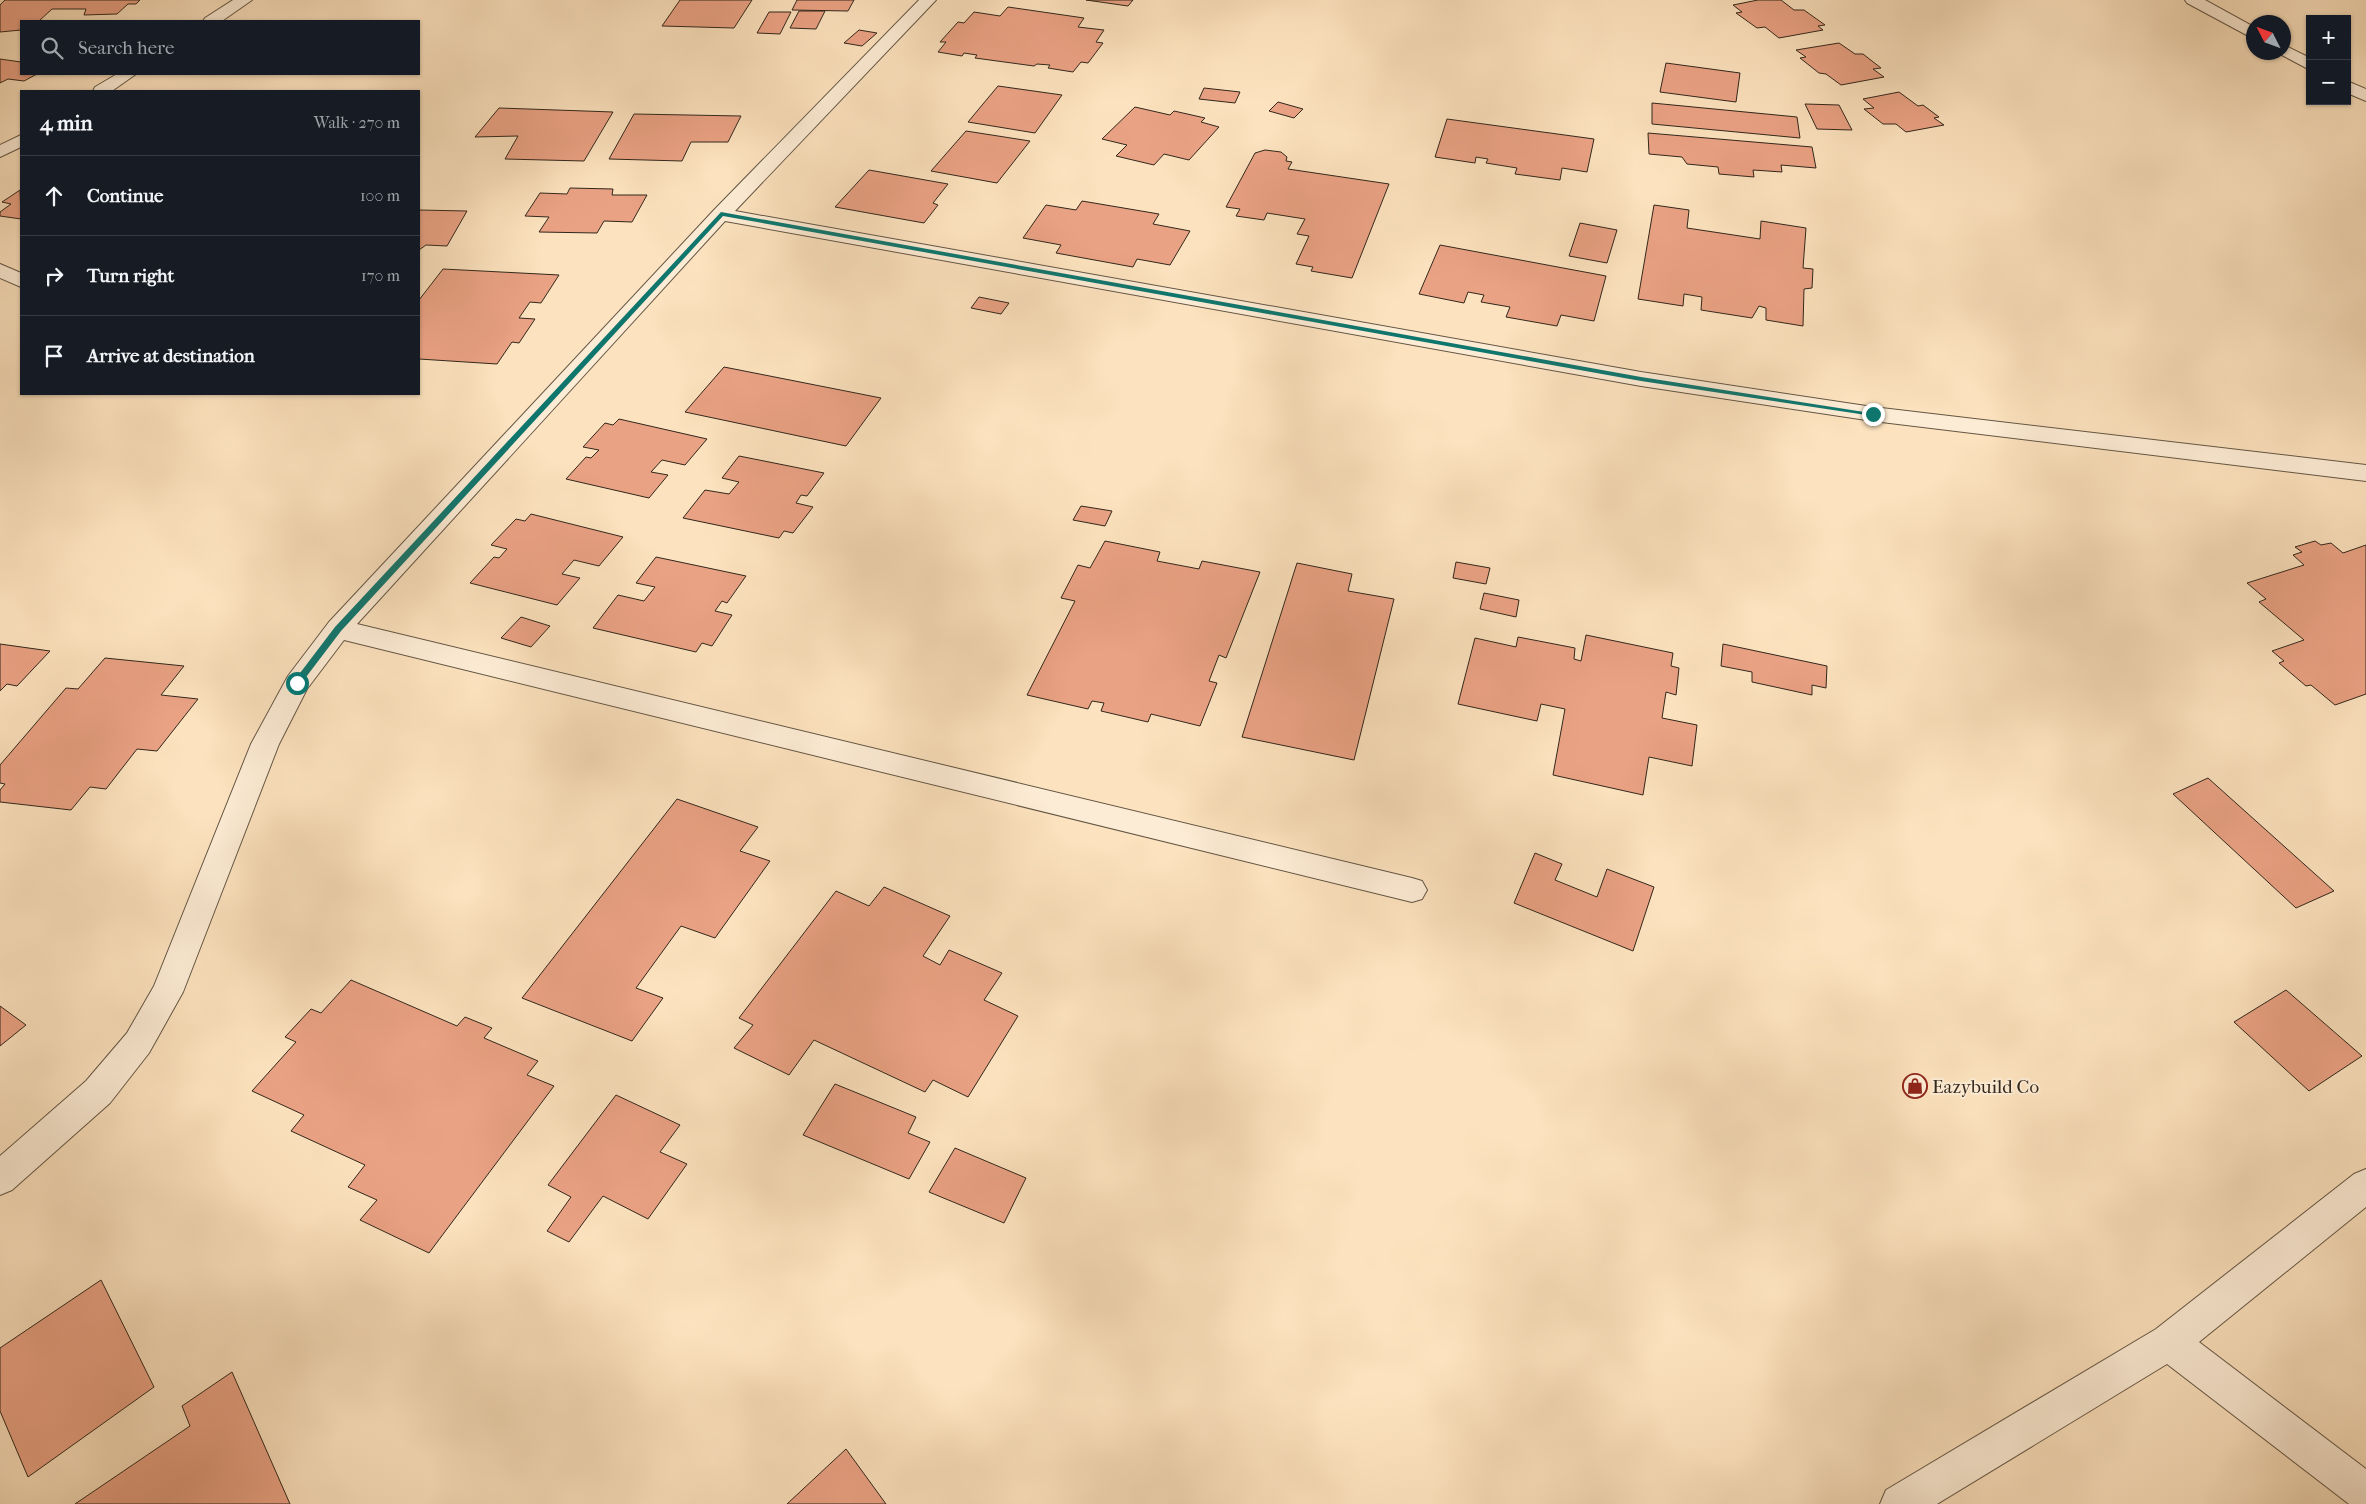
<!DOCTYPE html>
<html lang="en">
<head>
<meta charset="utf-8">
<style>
  :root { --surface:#171b24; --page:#20242c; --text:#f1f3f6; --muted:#9ea1a6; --line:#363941 }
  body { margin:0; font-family:"IM FELL French Canon",serif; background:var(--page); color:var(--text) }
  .controls { position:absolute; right:15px; top:15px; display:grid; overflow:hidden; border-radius:0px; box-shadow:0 1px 4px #0004 }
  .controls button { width:45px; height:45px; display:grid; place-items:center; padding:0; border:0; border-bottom:1px solid var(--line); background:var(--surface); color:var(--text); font:25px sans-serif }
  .compass { position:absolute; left:2246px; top:15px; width:45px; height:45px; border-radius:50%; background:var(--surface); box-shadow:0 1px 4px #0004; rotate:312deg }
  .stop { position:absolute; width:15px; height:15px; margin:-11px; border:4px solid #0f766e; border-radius:50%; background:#fff }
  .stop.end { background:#0f766e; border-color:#fff; box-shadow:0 1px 5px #0008 }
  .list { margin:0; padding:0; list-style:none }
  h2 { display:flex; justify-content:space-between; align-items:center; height:65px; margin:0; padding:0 20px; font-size:21px }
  h2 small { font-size:16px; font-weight:400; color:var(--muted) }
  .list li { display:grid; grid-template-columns:32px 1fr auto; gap:15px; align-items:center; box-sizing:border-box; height:80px; padding:0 20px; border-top:1px solid var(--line) }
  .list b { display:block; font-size:19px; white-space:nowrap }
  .list em { font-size:16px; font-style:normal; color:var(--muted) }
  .icon { flex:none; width:28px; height:28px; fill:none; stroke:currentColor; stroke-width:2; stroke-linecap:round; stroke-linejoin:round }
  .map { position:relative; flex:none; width:2366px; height:1504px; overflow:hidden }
  .search { position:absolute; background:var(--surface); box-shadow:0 1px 4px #0004; left:20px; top:20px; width:400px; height:55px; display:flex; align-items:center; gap:12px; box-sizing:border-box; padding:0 18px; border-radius:0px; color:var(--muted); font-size:19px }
  .panel { position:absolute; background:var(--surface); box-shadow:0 1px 4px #0004; left:20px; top:90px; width:400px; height:305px; border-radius:0px }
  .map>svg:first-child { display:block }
  .building { fill:#eaa284; stroke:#31271b }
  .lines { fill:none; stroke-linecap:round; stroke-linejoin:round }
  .minor-casing { stroke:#645644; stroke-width:2 }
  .minor { fill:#fdecd5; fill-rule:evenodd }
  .route { fill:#0f766e }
  .labels { text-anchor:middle; stroke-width:4; stroke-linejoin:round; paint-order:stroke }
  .poi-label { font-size:19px; fill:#31271b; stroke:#fdecd5; text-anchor:start }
</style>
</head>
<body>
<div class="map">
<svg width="2366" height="1504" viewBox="0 0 2366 1504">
  <rect width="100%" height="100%" fill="#fce2be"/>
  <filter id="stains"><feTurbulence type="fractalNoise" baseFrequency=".004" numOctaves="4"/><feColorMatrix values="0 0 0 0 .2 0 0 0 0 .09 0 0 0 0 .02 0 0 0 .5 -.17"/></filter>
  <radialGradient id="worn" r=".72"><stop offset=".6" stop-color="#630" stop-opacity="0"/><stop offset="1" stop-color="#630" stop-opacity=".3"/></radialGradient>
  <g class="building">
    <path d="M5 0H140L136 4H128L117 14 84 15 86 9H52L39 21H21V30L0 32V5Z"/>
    <path d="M680 0H752L734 28 662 26Z"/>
    <path d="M797 0H854L848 11 792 10Z"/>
    <path d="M1086 0H1133L1128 6Z"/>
    <path d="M1758 0H1781L1794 10H1804L1825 25 1818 26 1823 30 1779 38 1765 27 1757 28 1736 13 1742 12 1733 5Z"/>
    <path d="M1008 7 1084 18 1078 27 1104 30 1096 42 1103 43 1088 63 1081 62 1073 72 1048 68 1050 65 1037 64 1034 66 975 58 977 55 964 53 962 56 938 52 946 42H940L958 22 964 23 974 12 1000 16Z"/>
    <path d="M799 11H825L816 29 790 28Z"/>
    <path d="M769 12H791L780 34 757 33Z"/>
    <path d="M859 30 877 33 862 46 844 43Z"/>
    <path d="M1839 43 1855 54H1863L1881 68 1873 69 1884 77 1841 85 1826 74 1819 73 1800 58 1806 57 1796 50Z"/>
    <path d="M0 59 21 62V74H37L24 81 8 79 0 83Z"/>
    <path d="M1666 63 1740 73 1736 102 1660 92Z"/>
    <path d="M998 86 1062 95 1035 133 968 122Z"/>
    <path d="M1204 88 1240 92 1235 103 1199 99Z"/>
    <path d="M1899 92 1918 106 1923 105 1939 117 1934 118 1944 125 1906 132 1896 124H1883L1864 109 1874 108 1863 99Z"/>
    <path d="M1278 102 1303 109 1294 118 1269 111Z"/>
    <path d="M1652 103 1797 117 1800 138 1652 124Z"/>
    <path d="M1805 104 1839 105 1852 130 1817 129Z"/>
    <path d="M1135 107 1170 115 1174 111 1205 118 1201 122 1219 127 1189 160 1164 154 1154 165 1116 156 1127 145 1102 139Z"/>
    <path d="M499 108 613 112 584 161 505 159 518 136 475 137Z"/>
    <path d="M634 114 741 116 728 142H691L682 161 609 159Z"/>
    <path d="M1447 119 1594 139 1587 172 1562 168 1560 180 1515 174 1517 168 1486 163 1488 159 1476 157 1475 163 1435 157Z"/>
    <path d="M966 131 1030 141 997 183 931 171Z"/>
    <path d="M1648 133 1812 147 1816 168 1781 165 1782 172 1753 170 1754 177 1719 174 1718 167 1687 164 1682 157 1649 154Z"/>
    <path d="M1265 150 1281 152 1287 157 1286 161 1292 162 1288 169 1389 184 1352 278 1311 271 1313 267 1296 264 1309 236 1297 234 1305 219 1267 213 1264 220 1236 216 1240 209 1226 207 1255 153Z"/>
    <path d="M869 170 948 184 933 203 938 205 924 223 835 207Z"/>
    <path d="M570 188 613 189 612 195H647L632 222 604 221 597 233 539 232 549 217 525 216 540 193 567 194Z"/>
    <path d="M20 190 21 219 0 216V212L11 204 2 202Z"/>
    <path d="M1082 201 1159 214 1153 224 1190 231 1170 265 1137 259 1133 267 1056 253 1061 245 1023 238 1046 205 1076 210Z"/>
    <path d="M1654 205 1689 210 1687 228 1760 239 1761 221 1806 228 1803 268 1813 269 1812 288 1804 289 1803 326 1766 320V308L1759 306 1752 318 1701 310 1702 297 1684 294 1683 306 1638 299Z"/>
    <path d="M419 210 467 211 447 246 426 245 419 250Z"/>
    <path d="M1580 223 1617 230 1607 263 1569 256Z"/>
    <path d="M1440 245 1606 276 1594 321 1561 315 1557 326 1506 317 1510 307 1481 302 1484 295 1468 292 1464 303 1419 294Z"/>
    <path d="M443 269 559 275 541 303 530 302 519 318 535 319 519 343 512 342 497 364 419 359V300Z"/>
    <path d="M979 297 1009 303 1001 314 971 308Z"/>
    <path d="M724 367 881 398 846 446 685 412Z"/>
    <path d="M619 419 707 439 685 465 662 460 651 472 668 475 649 498 566 479 586 457 591 458 599 450 583 447 605 423 613 425Z"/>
    <path d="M739 456 824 473 807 496 801 495 796 503 813 507 793 533 784 531 779 538 683 518 705 490 729 494 739 482 722 478Z"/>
    <path d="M1081 506 1112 511 1105 526 1073 520Z"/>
    <path d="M531 514 623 537 599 566 574 560 562 574 580 578 557 605 470 583 494 557 499 558 507 549 491 545 516 519 525 521Z"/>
    <path d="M1105 541 1160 552 1157 561 1199 569 1202 561 1260 572 1226 658 1219 655 1209 681 1217 683 1200 726 1151 714 1148 722 1101 711 1104 703 1092 701 1088 709 1027 695 1075 601 1061 598 1078 565 1090 568Z"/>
    <path d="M2315 541 2321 545 2331 543 2343 553 2366 545V694L2335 705 2311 685 2306 686 2279 663 2284 661 2272 651 2304 640 2259 602 2266 599 2247 583 2304 565 2293 555 2302 552 2295 547Z"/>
    <path d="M656 557 746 576 727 603 722 601 715 611 732 615 712 646 702 643 696 652 593 628 618 595 644 601 655 587 636 583Z"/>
    <path d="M1456 562 1490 568 1486 584 1453 578Z"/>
    <path d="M1297 563 1352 574 1348 591 1394 599 1354 760 1242 737Z"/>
    <path d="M1484 593 1519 600 1516 617 1480 609Z"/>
    <path d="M521 617 550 626 531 647 501 638Z"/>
    <path d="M1586 635 1673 653 1671 666 1679 668 1676 695 1666 692 1662 718 1697 725 1692 766 1649 757 1643 795 1553 775 1565 709 1541 704 1537 721 1458 704 1475 638 1516 647 1518 637 1575 648 1574 659 1581 661Z"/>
    <path d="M0 644 50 651 17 686 7 684 0 691Z"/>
    <path d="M1723 644 1827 666 1826 688 1812 685V695L1752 682V672L1721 666Z"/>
    <path d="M105 658 184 666 161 695 198 699 157 751 137 749 106 789 90 787 71 810 0 802V790L5 784 0 783V765L66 688 78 689Z"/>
    <path d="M2208 778 2334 891 2296 908 2173 794Z"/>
    <path d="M677 799 758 827 740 851 770 861 715 938 681 926 636 988 663 998 632 1041 522 998Z"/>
    <path d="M1535 853 1562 864 1555 880 1597 897 1607 869 1654 887 1633 951 1514 903Z"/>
    <path d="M884 887 950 916 923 956 940 965 949 950 1002 973 984 1000 1018 1016 968 1097 933 1080 925 1092 814 1040 789 1075 734 1048 753 1025 739 1018 836 891 869 906Z"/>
    <path d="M351 980 457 1026 465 1017 492 1028 484 1038 538 1061 527 1075 554 1086 429 1253 360 1220 377 1200 348 1187 365 1165 291 1131 304 1115 252 1091 296 1042 285 1037 311 1009 321 1013Z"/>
    <path d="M2286 990 2362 1056 2309 1091 2234 1022Z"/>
    <path d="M0 1006 26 1025 0 1046Z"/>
    <path d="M835 1084 916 1117 908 1133 930 1142 909 1179 803 1135Z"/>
    <path d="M616 1095 680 1125 660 1152 687 1164 648 1219 603 1196 569 1242 547 1231 571 1197 548 1185Z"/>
    <path d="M955 1148 1026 1178 1004 1223 929 1192Z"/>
    <path d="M101 1280 154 1387 28 1477 0 1411V1348Z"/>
    <path d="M232 1372 290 1504H75L190 1426 182 1406Z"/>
    <path d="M846 1449 886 1504H787Z"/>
  </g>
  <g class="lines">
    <defs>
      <g id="minor">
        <path d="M233 0H252L222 21H203L205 18Z"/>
        <path d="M919 0H936L735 211 1641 372 1873 407 2366 465V481L1873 421 1641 386 725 221 357 624 1412 878 1422 881 1427 890 1422 899 1412 902 344 640 307 689 279 744 183 992 149 1053 110 1103 12 1190 0 1195V1156L86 1081 127 1033 154 986 251 744 288 676 329 622 714 210Z"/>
        <path d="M2185 0H2205L2254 27V39L2187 3Z"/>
        <path d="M2284 45 2310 58V70L2278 53 2284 52Z"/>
        <path d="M117 74H136L112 91H93L95 87Z"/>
        <path d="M2347 81 2366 89V101L2347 93Z"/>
        <path d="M21 135V147L0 157V145Z"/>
        <path d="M0 264 21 273V287L0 278Z"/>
        <path d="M2366 1169V1207L2199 1342 2366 1469V1504H2349L2167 1364 1937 1504H1880L1886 1490 2156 1329 2354 1174Z"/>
      </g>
    </defs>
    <use href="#minor" class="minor-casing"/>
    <use href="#minor" class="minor"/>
  </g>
  <path class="route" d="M721 212 1641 377 1877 414 1873 416 1641 381 723 216 341 631 300 685H294V681L335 627Z"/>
  <defs>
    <symbol id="shop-ring" viewBox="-11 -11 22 22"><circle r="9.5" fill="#fdecd5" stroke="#8f2418" stroke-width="1.5"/><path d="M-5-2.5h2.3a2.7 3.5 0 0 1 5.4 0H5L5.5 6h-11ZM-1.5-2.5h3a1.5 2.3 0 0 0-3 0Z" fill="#8f2418"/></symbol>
  </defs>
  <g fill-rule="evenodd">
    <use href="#shop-ring" x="1901" y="1072" width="28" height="28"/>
  </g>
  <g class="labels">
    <g class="poi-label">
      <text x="1932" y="1093">Eazybuild Co</text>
    </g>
  </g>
  <rect width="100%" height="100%" filter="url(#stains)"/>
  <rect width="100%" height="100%" fill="url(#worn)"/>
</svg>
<div class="controls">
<button>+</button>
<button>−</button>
</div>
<svg class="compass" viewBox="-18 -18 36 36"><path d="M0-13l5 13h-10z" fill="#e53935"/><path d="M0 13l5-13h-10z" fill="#9ea1a6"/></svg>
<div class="stop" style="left:297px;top:683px"></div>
<div class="stop end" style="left:1873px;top:414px"></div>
<div class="search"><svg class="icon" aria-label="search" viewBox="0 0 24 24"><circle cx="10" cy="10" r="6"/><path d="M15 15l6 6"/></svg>Search here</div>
<section class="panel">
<h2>4 min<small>Walk · 270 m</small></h2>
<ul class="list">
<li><svg class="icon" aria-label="ahead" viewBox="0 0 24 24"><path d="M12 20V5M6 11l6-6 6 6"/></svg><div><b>Continue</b></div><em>100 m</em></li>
<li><svg class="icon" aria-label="right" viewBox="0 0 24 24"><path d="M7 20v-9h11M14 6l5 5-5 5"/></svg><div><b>Turn right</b></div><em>170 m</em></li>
<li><svg class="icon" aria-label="arrive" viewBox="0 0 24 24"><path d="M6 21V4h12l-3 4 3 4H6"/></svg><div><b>Arrive at destination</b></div></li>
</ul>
</section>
</div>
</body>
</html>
